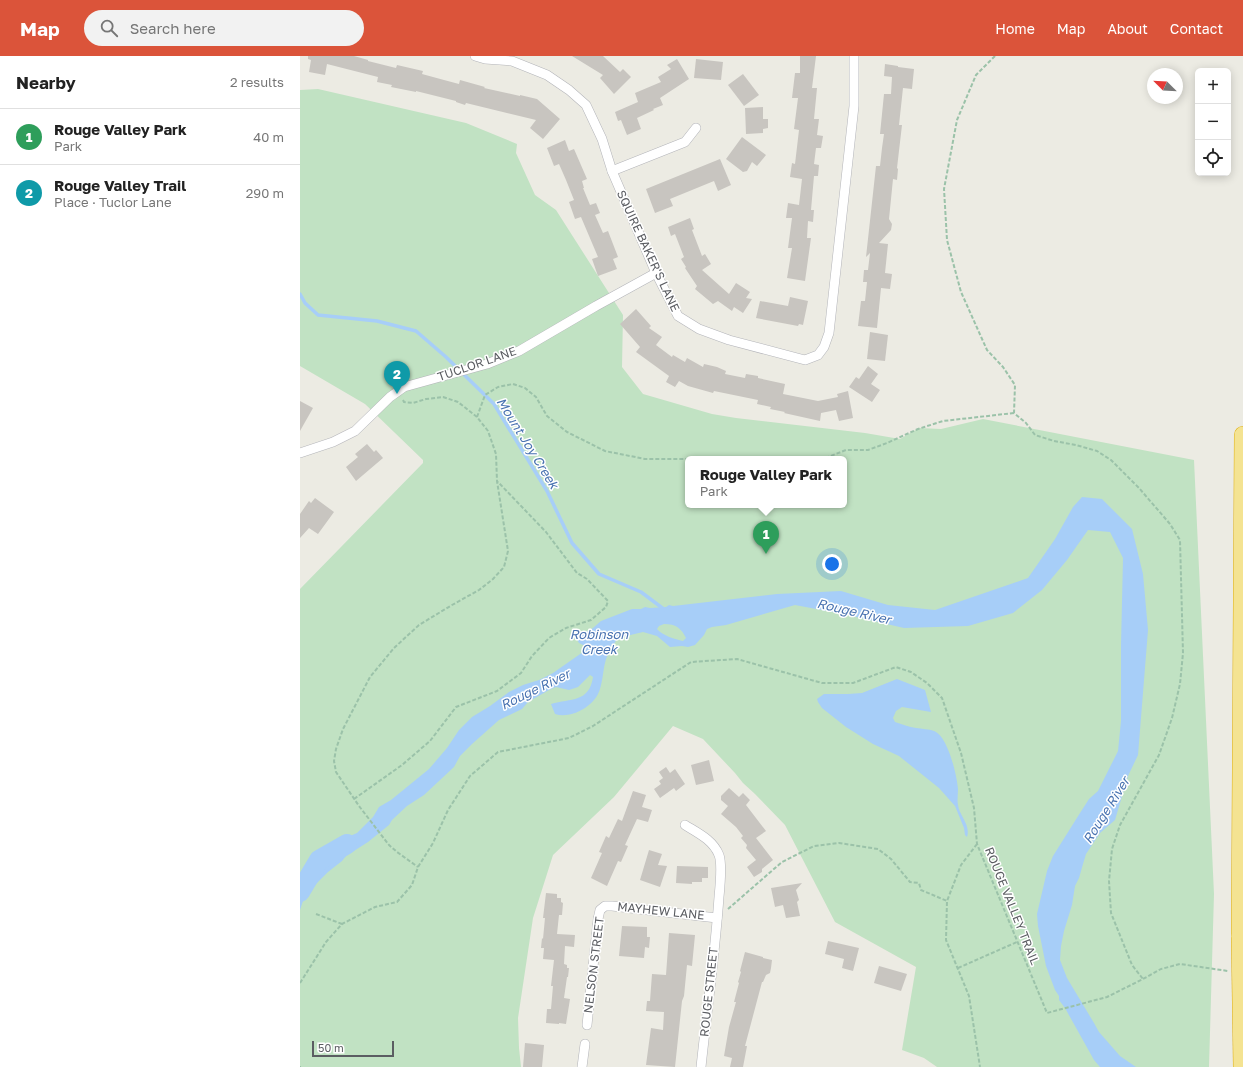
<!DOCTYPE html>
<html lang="en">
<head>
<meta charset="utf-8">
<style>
  :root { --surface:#fff; --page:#f2f2f2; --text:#222; --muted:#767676; --line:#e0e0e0; --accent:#db543a }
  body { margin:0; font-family:"Golos Text",sans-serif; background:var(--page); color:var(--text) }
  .controls { position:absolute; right:12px; top:12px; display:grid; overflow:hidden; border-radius:6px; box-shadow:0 2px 10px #0003 }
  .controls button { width:36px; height:36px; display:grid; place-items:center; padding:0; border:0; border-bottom:1px solid var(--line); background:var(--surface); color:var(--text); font:20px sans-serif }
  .compass { position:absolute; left:847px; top:12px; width:36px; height:36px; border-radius:50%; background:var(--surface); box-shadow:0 2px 10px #0003; rotate:294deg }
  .scale { position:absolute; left:12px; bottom:10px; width:82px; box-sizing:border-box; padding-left:4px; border:2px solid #5b5d62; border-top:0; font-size:11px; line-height:14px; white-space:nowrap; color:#5b5d62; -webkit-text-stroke:3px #fff; paint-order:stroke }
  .you { position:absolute; left:532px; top:508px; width:14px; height:14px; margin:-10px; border:3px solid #fff; border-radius:50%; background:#1a73e8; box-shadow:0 0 0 6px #1a73e833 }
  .badge { display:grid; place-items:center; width:26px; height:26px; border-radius:50%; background:var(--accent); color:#fff; font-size:13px; font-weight:700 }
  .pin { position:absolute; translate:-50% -33px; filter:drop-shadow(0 1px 2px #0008) }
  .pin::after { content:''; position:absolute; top:21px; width:14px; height:12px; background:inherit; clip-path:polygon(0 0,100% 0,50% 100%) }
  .popup { position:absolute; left:385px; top:400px; width:162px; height:52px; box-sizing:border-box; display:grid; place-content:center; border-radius:6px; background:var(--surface); filter:drop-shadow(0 1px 3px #0005); font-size:13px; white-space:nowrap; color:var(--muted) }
  .popup b { font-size:15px; color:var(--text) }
  .popup::after { content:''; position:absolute; left:50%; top:100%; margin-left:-8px; border:8px solid transparent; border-top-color:var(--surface) }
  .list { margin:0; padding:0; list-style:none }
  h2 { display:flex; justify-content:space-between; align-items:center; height:52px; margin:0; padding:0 16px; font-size:17px }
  h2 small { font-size:13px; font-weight:400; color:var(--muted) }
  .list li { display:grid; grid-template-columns:26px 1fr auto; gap:12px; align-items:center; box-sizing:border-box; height:56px; padding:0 16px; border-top:1px solid var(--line) }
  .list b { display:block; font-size:15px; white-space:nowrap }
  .list p { margin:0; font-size:13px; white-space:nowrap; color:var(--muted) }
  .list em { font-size:13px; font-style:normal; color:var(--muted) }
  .icon { flex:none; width:22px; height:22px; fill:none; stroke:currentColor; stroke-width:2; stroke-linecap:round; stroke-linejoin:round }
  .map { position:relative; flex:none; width:943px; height:1011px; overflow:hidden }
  header { display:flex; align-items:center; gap:24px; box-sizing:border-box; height:56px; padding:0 20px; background:var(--accent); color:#fff }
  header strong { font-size:19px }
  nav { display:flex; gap:22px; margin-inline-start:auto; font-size:14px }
  .search { width:280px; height:36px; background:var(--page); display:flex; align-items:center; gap:10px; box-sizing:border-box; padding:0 14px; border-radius:22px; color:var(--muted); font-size:15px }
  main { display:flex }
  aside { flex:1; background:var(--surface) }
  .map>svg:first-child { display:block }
  .green { fill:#c1e2c3; fill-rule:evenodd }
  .water { fill:#a7cef8; fill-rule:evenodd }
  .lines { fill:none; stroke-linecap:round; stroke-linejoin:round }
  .stream { stroke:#a7cef8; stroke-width:3.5 }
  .river { stroke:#a7cef8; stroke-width:20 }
  .building { fill:#c8c5c0 }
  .minor-casing { stroke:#b3b4b9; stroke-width:10 }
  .motorway-casing { stroke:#deaf11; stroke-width:18 }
  .path { stroke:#9bc2a9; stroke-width:2; stroke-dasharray:4 2; stroke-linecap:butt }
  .minor { stroke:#fff; stroke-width:9 }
  .motorway { stroke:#f4e392; stroke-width:17 }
  .motorway-bridge-casing { stroke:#deaf11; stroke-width:18; stroke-linecap:butt }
  .motorway-bridge { stroke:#f4e392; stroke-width:17 }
  .labels { text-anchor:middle; stroke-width:3; stroke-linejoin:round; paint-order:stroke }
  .street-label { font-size:12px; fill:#5b5d62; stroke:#fff }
  .water-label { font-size:13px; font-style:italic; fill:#4973b1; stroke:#fff }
</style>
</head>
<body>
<header>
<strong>Map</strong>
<div class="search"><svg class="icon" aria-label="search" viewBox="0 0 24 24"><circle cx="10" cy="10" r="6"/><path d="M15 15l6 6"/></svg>Search here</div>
<nav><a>Home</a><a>Map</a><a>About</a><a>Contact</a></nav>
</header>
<main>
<aside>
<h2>Nearby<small>2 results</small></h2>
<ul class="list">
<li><span class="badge" style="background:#2e9e5b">1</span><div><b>Rouge Valley Park</b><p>Park</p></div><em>40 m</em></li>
<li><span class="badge" style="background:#0f9aa8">2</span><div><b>Rouge Valley Trail</b><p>Place · Tuclor Lane</p></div><em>290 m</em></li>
</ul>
</aside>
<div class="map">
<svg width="943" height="1011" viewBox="0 0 943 1011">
  <rect width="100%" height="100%" fill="#ecebe3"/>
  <path class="green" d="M18 33 166 67 217 88 216 97 235 139 256 154 323 259 322 311 343 338 412 358 436 362 565 377 600 383 619 372 641 373 683 363 894 404 914 838 909 1011H637L624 1002 602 994 616 911 535 866 485 769 455 738 443 727 435 717 403 683 373 670 314 741 253 799 233 862 218 962 219 992 221 1011H0V533L123 407V404L65 348 0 310V34ZM388 403H544V449H388Z"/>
  <g class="water">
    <path d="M782 441 802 443 832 473 843 518 848 574 838 699 828 720 815 764 800 777 786 798 783 808 779 822 775 830 772 849 764 875 761 890 760 904 767 922 794 967 799 976 820 1000 836 1011H800L794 1004 765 952 759 944V940L755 934 746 910 738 870 737 858 747 815 753 800 780 757 789 743 798 735 818 695 821 665V589L823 502 810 476 788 474 767 504 742 534 713 557 668 570 604 572 548 559 495 549 426 569 412 571 407 573 404 579 395 589 388 591 382 590 370 591 357 580 343 576 318 582C313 589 307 598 305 607 303 615 302 631 298 638 291 652 270 663 255 658L251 648C271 642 289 647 293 621L290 619 278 631 269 634 256 631 249 634 228 646 222 653 199 664 172 688 160 700 154 711 124 739 107 750 92 764 89 769 68 786 46 800 42 805 28 816 5 839 0 854V826L6 822 22 804 27 796 36 786 41 785 47 780H50L57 777 73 761 79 751 91 744 129 713 147 692 159 674 172 661 190 650 209 636 223 629 239 624 253 617 283 596 286 593 285 590 279 587 276 582 293 572 301 565 332 553H341L345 551 350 552 366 551 369 549 373 550 477 538 541 535 588 549 635 554 728 522 755 483 773 451ZM364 568C376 568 381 572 386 582L383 585C375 583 363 580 357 573L359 570Z"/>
    <path d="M597 623 625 634 631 656 602 651 596 655 593 662 595 666C602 668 609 671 616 672 622 673 629 673 634 675 648 680 657 720 658 733 658 738 657 744 658 749 659 759 671 769 667 781L665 779 664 772 655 750 639 732 599 700 573 688 546 671 522 652 518 646 517 643 524 638H548L562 637Z"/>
  </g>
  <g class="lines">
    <path class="stream" d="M0 238 5 247 18 259 77 265 116 275 146 301 194 348 247 435 272 487 299 518 341 536 365 554"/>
    <path class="river" d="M0 836 19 804 47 788"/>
  </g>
  <g class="building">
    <path d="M8 0H54L68 4V5L96 12 97 9 123 15 122 18 144 24 159 28 160 24 185 31 184 32 220 40V39L237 43 260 63 243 83 230 72 236 64 166 47 165 49 156 46V45L116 35V36L91 31 92 29 77 26 78 21 27 8 25 19 9 16 11 4 8 3Z"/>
    <path d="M272 0H303L320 16 323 13 331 21 314 38 300 22 303 19Z"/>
    <path d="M500 0H516L512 32H517L514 63H519L517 79 523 80 521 92H516L514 108 519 109 518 120H514L511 154H514L513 166 508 165 507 182H511L505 225 487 222 492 192H488L492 162H486L488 147 499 149 502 123 490 121 492 107 495 108 499 74 494 73 498 42H492L495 17H500Z"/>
    <path d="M377 3 389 23 360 42 363 49 353 53 354 54 337 62 341 73 327 79 321 64 318 65 315 56 338 46 335 37 361 26 358 21 371 13 367 9Z"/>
    <path d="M396 3 423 6 421 24 394 22Z"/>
    <path d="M585 8 598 10V11L614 13 612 33 603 32 599 69H602L597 112 598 113 597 124 593 123 589 163 592 168 591 174 579 187 588 188 585 217 592 218 590 233 581 232 577 272 558 270 561 245H565L567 226H563L564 214H568L570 197 566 201 576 110H580L582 92 584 78H580L584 38H591L592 21 584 20Z"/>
    <path d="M443 18 459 39 444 50 428 29Z"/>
    <path d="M463 51V63H468V72L463 73V77L446 78 445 52Z"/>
    <path d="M442 81 466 99 457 110 452 106 447 115 443 116 426 103Z"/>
    <path d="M265 84 269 95 274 93 287 123 282 125 284 132H283L290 149 296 147 300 157 295 159 303 177 308 175 318 201 313 203 317 213 298 220 292 203 298 201 281 161 275 163 269 146 274 144 266 124 259 108 254 110 247 92Z"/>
    <path d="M420 103 431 129 418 135 414 125 370 143 373 150 355 157 346 133Z"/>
    <path d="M390 162 394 173 392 174 402 200 405 198 411 208 402 214 429 238 436 227 450 236 446 242 452 243 443 257 434 251 432 255 418 245 413 248 395 233 397 230 385 212 386 211 381 203 384 201 375 178 371 180 368 171Z"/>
    <path d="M490 241 508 245 503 269 499 268 498 270 456 262 460 245 488 250Z"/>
    <path d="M336 253 351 270 349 272 362 281 356 289 372 301 373 299 385 306 387 302 403 311 404 308 417 311 426 315 425 318 445 322 446 318 458 320V322L485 328 483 338 518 345 538 341 537 338 548 335 553 362 539 365 536 354 521 357 520 365 484 357 485 356 470 353 471 351 457 348 458 344 414 335 413 337 388 330 379 325 375 331 366 326 369 320 336 296 340 291 320 268Z"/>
    <path d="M570 276 588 279 585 305 567 303Z"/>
    <path d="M568 310 578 318 571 328 580 334 572 346 549 331 556 321 559 323Z"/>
    <path d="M0 345 13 352 0 375Z"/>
    <path d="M67 388 74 396 76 394 83 402 56 425 46 411 58 401 55 398Z"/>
    <path d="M15 442 34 456 18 478 9 472 0 482V458L9 445 11 447Z"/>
    <path d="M409 704 414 725 396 729 391 709Z"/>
    <path d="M366 711 370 717 375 713 385 728 376 735 374 732 360 742 354 733 361 728 359 725 363 722 359 716Z"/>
    <path d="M429 732 439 741 443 737 450 744 446 749 466 775 456 782 473 804 462 813V816L454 821 447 811 456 804 446 792 447 789 441 782 443 780 436 771 421 758 428 750 421 744V740Z"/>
    <path d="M333 735 346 739 342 751 352 754 348 766 337 763 325 789 328 790 321 806 318 805 307 830 291 822 302 797 299 796 306 780 309 782 318 763 322 765Z"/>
    <path d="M349 794 362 798 358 809 367 810 360 831 340 824Z"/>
    <path d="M377 810 408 811V822H402V826H392V828L376 827Z"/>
    <path d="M502 827 496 834 499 844 497 846 500 860 486 862 483 849 475 851 471 832Z"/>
    <path d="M246 837 257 838V842H261V846L263 847 262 859H259L257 878 275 879 274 891 265 890 264 908 267 909V912H269L268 921H267L264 942 270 943 266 968 259 967V968L246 967 247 953H251L253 930H251L254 904 243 903 244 892H241L242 882 243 883 245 862H243Z"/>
    <path d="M322 870 347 871V881H350L349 892 345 891 344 902 319 900Z"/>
    <path d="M369 877 395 879 392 910 387 909 384 940 382 945 375 1011 346 1009 351 972 363 974 364 956 346 955 347 945H350L352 918 366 919Z"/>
    <path d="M528 885 559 892 553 915 542 912 544 903 525 898Z"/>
    <path d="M445 896 463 901V902L472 904 471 912 470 917 466 919 463 926H462L445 990H447L443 1011H430L432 1002 424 1000 429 971 436 946H434L439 927 438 926 441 916 440 915Z"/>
    <path d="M579 910 607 918 601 935 574 927Z"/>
    <path d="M225 987 244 989 242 1011H223Z"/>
  </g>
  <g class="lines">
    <defs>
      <g id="minor">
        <path d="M175 0 185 3 212 5 247 19 269 34 286 49 302 83 312 115 356 217 378 260 399 273 429 284 505 304 518 299 524 291 529 277 554 50V0"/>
        <path d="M312 115 385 86 396 72"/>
        <path d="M0 397 33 386 55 375 90 341 104 331 187 308 219 295 296 250 356 217"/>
        <path d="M385 769C398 777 413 784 419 799 422 807 420 831 419 841 415 898 407 954 401 1011"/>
        <path d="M287 969 298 863 300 854 305 850H312L417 862"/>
        <path d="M282 1011 285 988"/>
      </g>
      <path id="motorway" d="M940 881 943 379"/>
    </defs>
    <use href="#minor" class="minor-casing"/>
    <use href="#motorway" class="motorway-casing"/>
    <g class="path">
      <path d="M695 0 676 19 657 64 644 133 647 184 661 236 687 294 703 311 715 329 714 357 726 367 735 379 754 385 776 389 797 395 811 404 839 432 870 468 880 484 883 597 880 628 872 662 859 699 820 769 812 793 809 825 811 857 832 909 843 923"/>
      <path d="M103 344 104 346 113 347 126 343 143 341 158 346 177 361 188 375 196 398 197 425 208 495 204 511 193 523 179 534 152 549 119 569 94 592 70 621 43 673 36 693 34 705 36 716 59 750 89 789 97 796 118 811"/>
      <path d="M177 361 185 339 198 331 213 328 225 332 236 341 247 360 267 376 305 395 345 403H388"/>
      <path d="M526 403 528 401 546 394H568L587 387 618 373 643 365 714 357"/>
      <path d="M54 743 102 709 130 685 156 651 197 635 221 617 232 600 249 582 266 572 291 564 306 551 308 545 287 523 277 517 246 476 198 426"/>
      <path d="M677 788 661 809 647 845 646 884 669 940 680 1011"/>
      <path d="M428 853 482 806 514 790 539 787 578 793 591 803 610 826 619 827 621 834 647 845"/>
      <path d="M16 858 42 868"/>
      <path d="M658 912 717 886"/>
      <path d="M0 927 26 886 42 868 75 851 97 846 112 829 118 811 133 787 148 754 170 720 198 696 269 682 293 670 391 606 437 603 522 627H553L596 611 611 616 627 627 642 642 661 697 674 752 677 788 747 957 807 941 843 923 861 913 880 908 928 915"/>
      <path d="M0 1010V1011"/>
    </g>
    <use href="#minor" class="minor"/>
    <use href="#motorway" class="motorway"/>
    <defs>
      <path id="motorway-bridge" d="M940 881 942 1011"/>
    </defs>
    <use href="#motorway-bridge" class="motorway-bridge-casing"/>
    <use href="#motorway-bridge" class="motorway-bridge"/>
  </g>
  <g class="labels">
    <g class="street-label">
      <text transform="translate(348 195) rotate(65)" y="4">SQUIRE BAKER'S LANE</text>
      <text transform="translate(177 308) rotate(-19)" y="4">TUCLOR LANE</text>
      <text transform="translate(712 850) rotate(68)" y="4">ROUGE VALLEY TRAIL</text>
      <text transform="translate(361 855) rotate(6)" y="4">MAYHEW LANE</text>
      <text transform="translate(294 909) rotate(-83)" y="4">NELSON STREET</text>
      <text transform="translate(409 936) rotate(-84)" y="4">ROUGE STREET</text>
    </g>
    <g class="water-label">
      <text transform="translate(228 387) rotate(58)" y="5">Mount Joy Creek</text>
      <text transform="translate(554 555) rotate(13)" y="5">Rouge River</text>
      <text x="299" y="583">Robinson<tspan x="299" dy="15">Creek</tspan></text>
      <text transform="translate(235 633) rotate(-26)" y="5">Rouge River</text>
      <text transform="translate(806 754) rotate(-58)" y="5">Rouge River</text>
    </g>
  </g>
</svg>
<div class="controls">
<button>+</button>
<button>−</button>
<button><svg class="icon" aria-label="locate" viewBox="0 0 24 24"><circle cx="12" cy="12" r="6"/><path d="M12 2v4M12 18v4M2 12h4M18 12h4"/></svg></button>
</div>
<svg class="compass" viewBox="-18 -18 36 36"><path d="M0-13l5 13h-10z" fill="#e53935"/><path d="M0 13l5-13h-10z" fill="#767676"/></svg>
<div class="scale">50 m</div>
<div class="you"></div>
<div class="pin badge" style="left:466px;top:498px;background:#2e9e5b">1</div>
<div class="popup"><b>Rouge Valley Park</b>Park</div>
<div class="pin badge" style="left:97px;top:338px;background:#0f9aa8">2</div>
</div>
</main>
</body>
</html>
